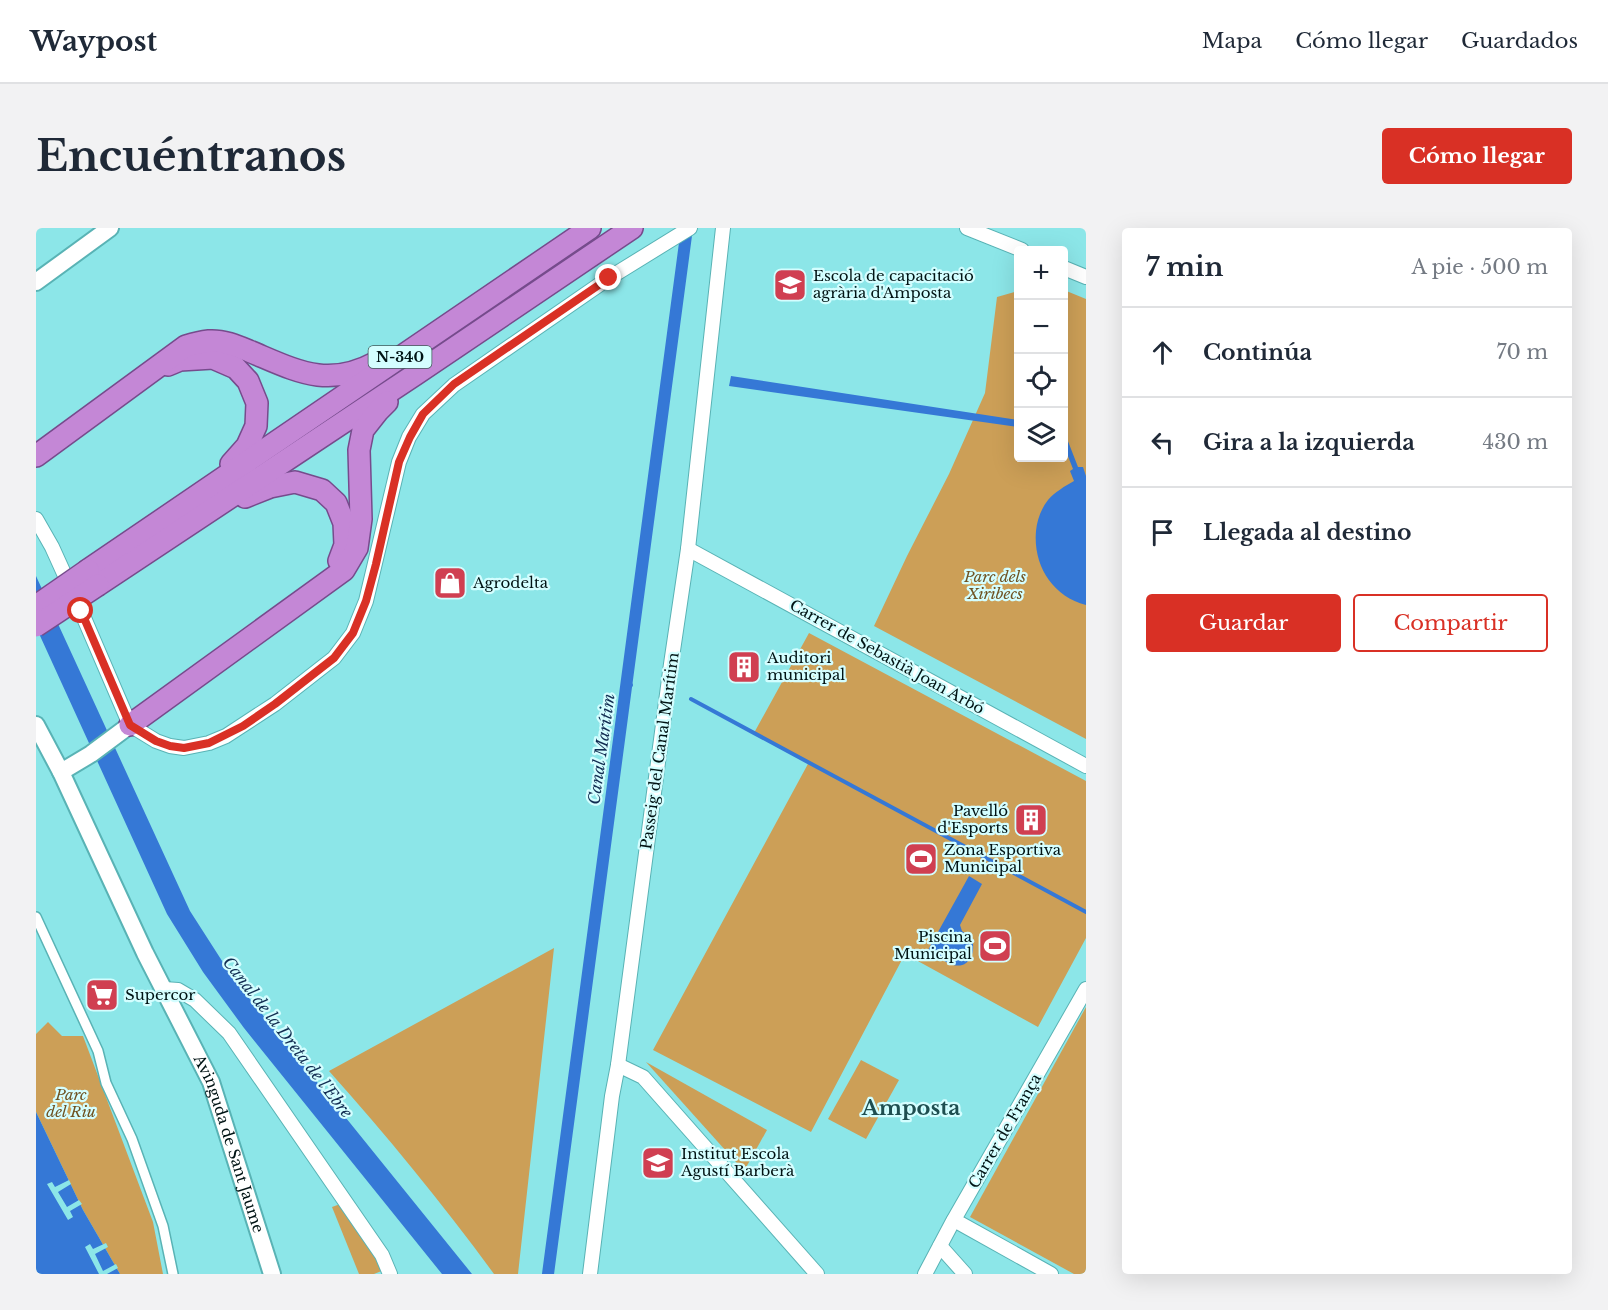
<!DOCTYPE html>
<html lang="es">
<head>
<meta charset="utf-8">
<style>
  :root { --surface:#fff; --page:#f2f2f3; --text:#1f2937; --muted:#747a83; --line:#e0e1e3; --accent:#d93025 }
  body { margin:0; font-family:"Libre Baskerville",serif; background:var(--page); color:var(--text) }
  .controls { position:absolute; right:18px; top:18px; display:grid; overflow:hidden; border-radius:6px; box-shadow:0 6px 24px #0002 }
  .controls button { width:54px; height:54px; display:grid; place-items:center; padding:0; border:0; border-bottom:2px solid var(--line); background:var(--surface); color:var(--text); font:30px sans-serif }
  .stop { position:absolute; width:18px; height:18px; margin:-14px; border:4px solid #d93025; border-radius:50%; background:#fff }
  .stop.end { background:#d93025; border-color:#fff; box-shadow:0 2px 6px #0008 }
  .list { margin:0; padding:0; list-style:none }
  h2 { display:flex; justify-content:space-between; align-items:center; height:78px; margin:0; padding:0 24px; font-size:26px }
  h2 small { font-size:20px; font-weight:400; color:var(--muted) }
  .list li { display:grid; grid-template-columns:39px 1fr auto; gap:18px; align-items:center; box-sizing:border-box; height:90px; padding:0 24px; border-top:2px solid var(--line) }
  .list b { display:block; font-size:22px; white-space:nowrap }
  .list em { font-size:20px; font-style:normal; color:var(--muted) }
  .actions { display:flex; gap:12px; padding:18px 24px }
  .actions a { flex:1; padding:14px 0; border:2px solid var(--accent); border-radius:6px; text-align:center; font-size:21px; color:var(--accent) }
  .actions .main { background:var(--accent); color:#fff }
  .icon { flex:none; width:33px; height:33px; fill:none; stroke:currentColor; stroke-width:2; stroke-linecap:round; stroke-linejoin:round }
  .map { position:relative; flex:none; width:1050px; height:1046px; overflow:hidden; border-radius:6px }
  header { display:flex; align-items:center; gap:36px; box-sizing:border-box; height:84px; padding:0 30px; background:var(--surface); border-bottom:2px solid var(--line) }
  header strong { font-size:28px }
  nav { display:flex; gap:33px; margin-inline-start:auto; font-size:21px }
  .intro { display:flex; align-items:center; justify-content:space-between; box-sizing:border-box; height:144px; padding:0 36px }
  h1 { margin:0; font-size:42px }
  .button { padding:15px 27px; border-radius:6px; background:var(--accent); color:#fff; font-size:21px; font-weight:700 }
  main { display:flex; gap:36px; padding:0 36px }
  aside { flex:1; background:var(--surface); border-radius:6px; box-shadow:0 6px 24px #0002 }
  .map>svg:first-child { display:block }
  .green { fill:#cc9f57 }
  .water { fill:#3578d6 }
  .pier { fill:#8ce6e8 }
  .lines { fill:none; stroke-linecap:round; stroke-linejoin:round }
  .stream { stroke:#3578d6; stroke-width:4 }
  .canal { stroke:#3578d6; stroke-width:12 }
  .pedestrian-casing { stroke:#59b3b5; stroke-width:12 }
  .minor-casing { stroke:#59b3b5; stroke-width:16 }
  .tertiary-casing { stroke:#59b3b5; stroke-width:20 }
  .trunk-casing { stroke:#764b8c; stroke-width:24 }
  .pedestrian { stroke:#fff; stroke-width:9 }
  .minor { stroke:#fff; stroke-width:14 }
  .tertiary { stroke:#fff; stroke-width:16 }
  .trunk { stroke:#c487d6; stroke-width:21 }
  .trunk-bridge-casing { stroke:#764b8c; stroke-width:24; stroke-linecap:butt }
  .trunk-bridge { stroke:#c487d6; stroke-width:21 }
  .route { stroke:#d93025; stroke-width:8 }
  .labels { text-anchor:middle; stroke-width:4.5; stroke-linejoin:round; paint-order:stroke }
  .shield { fill:#d4feff; stroke:#405a5a; stroke-width:1.5 }
  .shield-label { font-size:14px; font-weight:bold; fill:#001314 }
  .poi-label { font-size:15px; fill:#001314; stroke:#d4feff; text-anchor:start }
  .park-label { font-size:15px; font-style:italic; fill:#6f5221; stroke:#d4feff }
  .street-label { font-size:15px; fill:#001314; stroke:#d4feff }
  .water-label { font-size:16px; font-style:italic; fill:#112c51; stroke:#d4feff }
  .district-label { font-size:21px; font-weight:bold; fill:#1e4e50; stroke:#d4feff }
</style>
</head>
<body>
<header>
<strong>Waypost</strong>
<nav><a>Mapa</a><a>Cómo llegar</a><a>Guardados</a></nav>
</header>
<div class="intro"><h1>Encuéntranos</h1><a class="button">Cómo llegar</a></div>
<main>
<div class="map">
<svg width="1050" height="1046" viewBox="0 0 1050 1046">
  <rect width="100%" height="100%" fill="#8ce6e8"/>
  <g class="green">
    <path d="M1028 62 1050 71V511L838 398 871 328 913 246 949 165 961 69 982 63V230H1028Z"/>
    <path d="M773 405 1050 553V710L1002 799 869 726 775 904 617 822 773 534 718 505Z"/>
    <path d="M518 720 482 1046H458C407 976 351 908 293 843Z"/>
    <path d="M1050 779V1046H1038L934 989Z"/>
    <path d="M12 794 26 808H47L117 994 127 1046H84L47 982 0 884V806Z"/>
    <path d="M825 832 863 852 830 911 792 891Z"/>
    <path d="M610 834 731 902 708 943Z"/>
    <path d="M307 975 348 1042 338 1046H323L296 979Z"/>
  </g>
  <g class="water">
    <path d="M695 148 982 192V199L693 158Z"/>
    <path d="M1028 203 1042 239H1047L1050 248V377C1016 368 997 337 1000 303 1001 292 1005 281 1012 272 1019 264 1029 258 1038 253L1034 243 1037 241 1028 218Z"/>
    <path d="M0 348 154 683 197 750 436 1046H406L208 800 167 744 131 686 0 399Z"/>
    <path d="M933 648 946 656 924 697 926 703 936 711C940 724 934 741 917 737 911 736 898 726 892 722Z"/>
    <path d="M0 884 47 982 84 1046H0Z"/>
  </g>
  <g class="pier">
    <path d="M33 952 35 956 22 964 31 979 43 972 46 976 34 983 37 989 32 992 11 956 16 954 19 959Z"/>
    <path d="M70 1015 72 1019 59 1026 67 1043 80 1036 82 1040 71 1046H63L49 1019 54 1016 57 1021Z"/>
  </g>
  <g class="lines">
    <g class="stream">
      <path d="M590 456 595 457"/>
      <path d="M655 471 1050 684"/>
    </g>
    <path class="canal" d="M512 1046 651 0"/>
    <defs>
      <path id="pedestrian" d="M0 689 62 823 70 855 96 911 127 998 137 1046"/>
      <g id="minor">
        <path d="M931 0 986 22"/>
        <path d="M1028 40 1050 49"/>
        <path d="M0 291 16 319 45 383 94 497 120 513 134 518 148 520 173 515 190 508 239 476 298 430 317 405 330 373 363 234 373 209 387 186 418 157 573 50 654 0"/>
        <path d="M652 321 1050 538"/>
        <path d="M128 761 142 762 159 772 193 805 346 1027 354 1046"/>
        <path d="M582 837 607 849 781 1046"/>
        <path d="M918 992 1015 1046"/>
        <path d="M904 1018 929 1046"/>
        <path d="M554 1046 576 868 582 837 635 436 652 321 687 0"/>
        <path d="M889 1046 916 995 1050 761"/>
      </g>
      <g id="tertiary">
        <path d="M0 54 74 0"/>
        <path id="s1" d="M0 497 25 544 109 725 175 854 236 1046"/>
        <path d="M25 544 55 526 94 497"/>
      </g>
      <g id="trunk">
        <path d="M132 137 144 132 177 130 200 140 212 153 221 175 220 198 211 218 195 236"/>
        <path d="M0 228 150 118C157 116 165 114 173 113 187 112 201 118 213 123 261 143 291 161 341 134"/>
        <path d="M209 269 234 259 259 254 286 262 300 275 308 295 309 317 303 333"/>
        <path d="M52 342 554 0"/>
        <path d="M62 357 380 146 596 0"/>
        <path d="M94 497 308 342 321 320 325 291 323 222 327 202 342 183 351 174"/>
      </g>
    </defs>
    <use href="#pedestrian" class="pedestrian-casing"/>
    <use href="#minor" class="minor-casing"/>
    <use href="#tertiary" class="tertiary-casing"/>
    <use href="#trunk" class="trunk-casing"/>
    <use href="#pedestrian" class="pedestrian"/>
    <use href="#minor" class="minor"/>
    <use href="#tertiary" class="tertiary"/>
    <use href="#trunk" class="trunk"/>
    <defs>
      <g id="trunk-bridge">
        <path d="M0 378 52 342"/>
        <path d="M0 398 62 357"/>
      </g>
    </defs>
    <use href="#trunk-bridge" class="trunk-bridge-casing"/>
    <use href="#trunk-bridge" class="trunk-bridge"/>
  </g>
  <g class="lines">
    <path class="route" d="M45 383 94 497 120 513 134 518 148 520 173 515 207 498 239 476 298 430 317 405 330 373 340 336 363 234 374 209 387 186 418 156 573 50"/>
  </g>
  <defs>
    <symbol id="school-square" viewBox="-11 -11 22 22"><rect x="-9" y="-9" width="18" height="18" rx="4" fill="#d03f51" stroke="#d4feff"/><path d="M0-5L7-2L0 1L-7-2ZM-4 1L0 2.5L4 1V4Q0 6-4 4Z" fill="#fff"/></symbol>
    <symbol id="shop-square" viewBox="-11 -11 22 22"><rect x="-9" y="-9" width="18" height="18" rx="4" fill="#d03f51" stroke="#d4feff"/><path d="M-5-2.5h2.3a2.7 3.5 0 0 1 5.4 0H5L5.5 6h-11ZM-1.5-2.5h3a1.5 2.3 0 0 0-3 0Z" fill="#fff"/></symbol>
    <symbol id="building-square" viewBox="-11 -11 22 22"><rect x="-9" y="-9" width="18" height="18" rx="4" fill="#d03f51" stroke="#d4feff"/><path d="M-4-6H4V6H1V3H-1V6H-4ZM-2.5-4.3h1.7v1.8h-1.7ZM.8-4.3h1.7v1.8H.8ZM-2.5-1h1.7V.8h-1.7ZM.8-1h1.7V.8H.8Z" fill="#fff"/></symbol>
    <symbol id="stadium-square" viewBox="-11 -11 22 22"><rect x="-9" y="-9" width="18" height="18" rx="4" fill="#d03f51" stroke="#d4feff"/><path d="M0-5a6.5 5 0 1 0 0 10a6.5 5 0 1 0 0-10ZM-3.5-1.8h7v3.6h-7Z" fill="#fff"/></symbol>
    <symbol id="supermarket-square" viewBox="-11 -11 22 22"><rect x="-9" y="-9" width="18" height="18" rx="4" fill="#d03f51" stroke="#d4feff"/><path d="M-6-5.5h2.5l.6 2H6L4.5 2H-2.5L-4.4-4H-6ZM-1.5 3.2a1.3 1.3 0 1 0 .1 0ZM3 3.2a1.3 1.3 0 1 0 .1 0Z" fill="#fff"/></symbol>
  </defs>
  <g fill-rule="evenodd">
    <use href="#school-square" x="735" y="38" width="38" height="38"/>
    <use href="#shop-square" x="395" y="336" width="38" height="38"/>
    <use href="#building-square" x="689" y="420" width="38" height="38"/>
    <use href="#building-square" x="976" y="573" width="38" height="38"/>
    <use href="#stadium-square" x="866" y="612" width="38" height="38"/>
    <use href="#stadium-square" x="940" y="699" width="38" height="38"/>
    <use href="#supermarket-square" x="47" y="748" width="38" height="38"/>
    <use href="#school-square" x="603" y="916" width="38" height="38"/>
  </g>
  <g class="labels">
    <rect class="shield" x="332.5" y="118" width="63" height="22" rx="4.5"/>
    <g class="shield-label">
      <text x="364" y="134">N-340</text>
    </g>
    <g class="poi-label">
      <text x="777" y="53">Escola de capacitació<tspan x="777" dy="17">agrària d'Amposta</tspan></text>
      <text x="437" y="360">Agrodelta</text>
      <text x="731" y="435">Auditori<tspan x="731" dy="17">municipal</tspan></text>
      <text x="972" y="588" text-anchor="end">Pavelló<tspan x="972" dy="17">d'Esports</tspan></text>
      <text x="908" y="627">Zona Esportiva<tspan x="908" dy="17">Municipal</tspan></text>
      <text x="936" y="714" text-anchor="end">Piscina<tspan x="936" dy="17">Municipal</tspan></text>
      <text x="89" y="772">Supercor</text>
      <text x="645" y="931">Institut Escola<tspan x="645" dy="17">Agustí Barberà</tspan></text>
    </g>
    <g class="park-label">
      <text x="959" y="354">Parc dels<tspan x="959" dy="17">Xiribecs</tspan></text>
      <text x="35" y="872">Parc<tspan x="35" dy="17">del Riu</tspan></text>
    </g>
    <g class="street-label">
      <text transform="translate(851 429) rotate(29)" y="5">Carrer de Sebastià Joan Arbó</text>
      <text transform="translate(624 523) rotate(-82)" y="5">Passeig del Canal Marítim</text>
      <text transform="translate(969 903) rotate(-60)" y="5">Carrer de França</text>
      <text dy="5" stroke="none"><textPath href="#s1" startOffset="462">Avinguda de Sant Jaume</textPath></text>
    </g>
    <g class="water-label">
      <text transform="translate(565 521) rotate(-82)" y="6">Canal Marítim</text>
      <text transform="translate(252 809) rotate(52)" y="6">Canal de la Dreta de l'Ebre</text>
    </g>
    <g class="district-label">
      <text x="875" y="887">Amposta</text>
    </g>
  </g>
</svg>
<div class="controls">
<button>+</button>
<button>−</button>
<button><svg class="icon" aria-label="locate" viewBox="0 0 24 24"><circle cx="12" cy="12" r="6"/><path d="M12 2v4M12 18v4M2 12h4M18 12h4"/></svg></button>
<button><svg class="icon" aria-label="layers" viewBox="0 0 24 24"><path d="M12 4l9 5-9 5-9-5zM3 14l9 5 9-5"/></svg></button>
</div>
<div class="stop" style="left:45px;top:383px"></div>
<div class="stop end" style="left:573px;top:50px"></div>
</div>
<aside>
<h2>7 min<small>A pie · 500 m</small></h2>
<ul class="list">
<li><svg class="icon" aria-label="ahead" viewBox="0 0 24 24"><path d="M12 20V5M6 11l6-6 6 6"/></svg><div><b>Continúa</b></div><em>70 m</em></li>
<li><svg class="icon" aria-label="left" viewBox="0 0 24 24"><path d="M17 20v-9H6M10 6l-5 5 5 5"/></svg><div><b>Gira a la izquierda</b></div><em>430 m</em></li>
<li><svg class="icon" aria-label="arrive" viewBox="0 0 24 24"><path d="M6 21V4h12l-3 4 3 4H6"/></svg><div><b>Llegada al destino</b></div></li>
</ul>
<div class="actions"><a class="main">Guardar</a><a>Compartir</a></div>
</aside>
</main>
</body>
</html>
